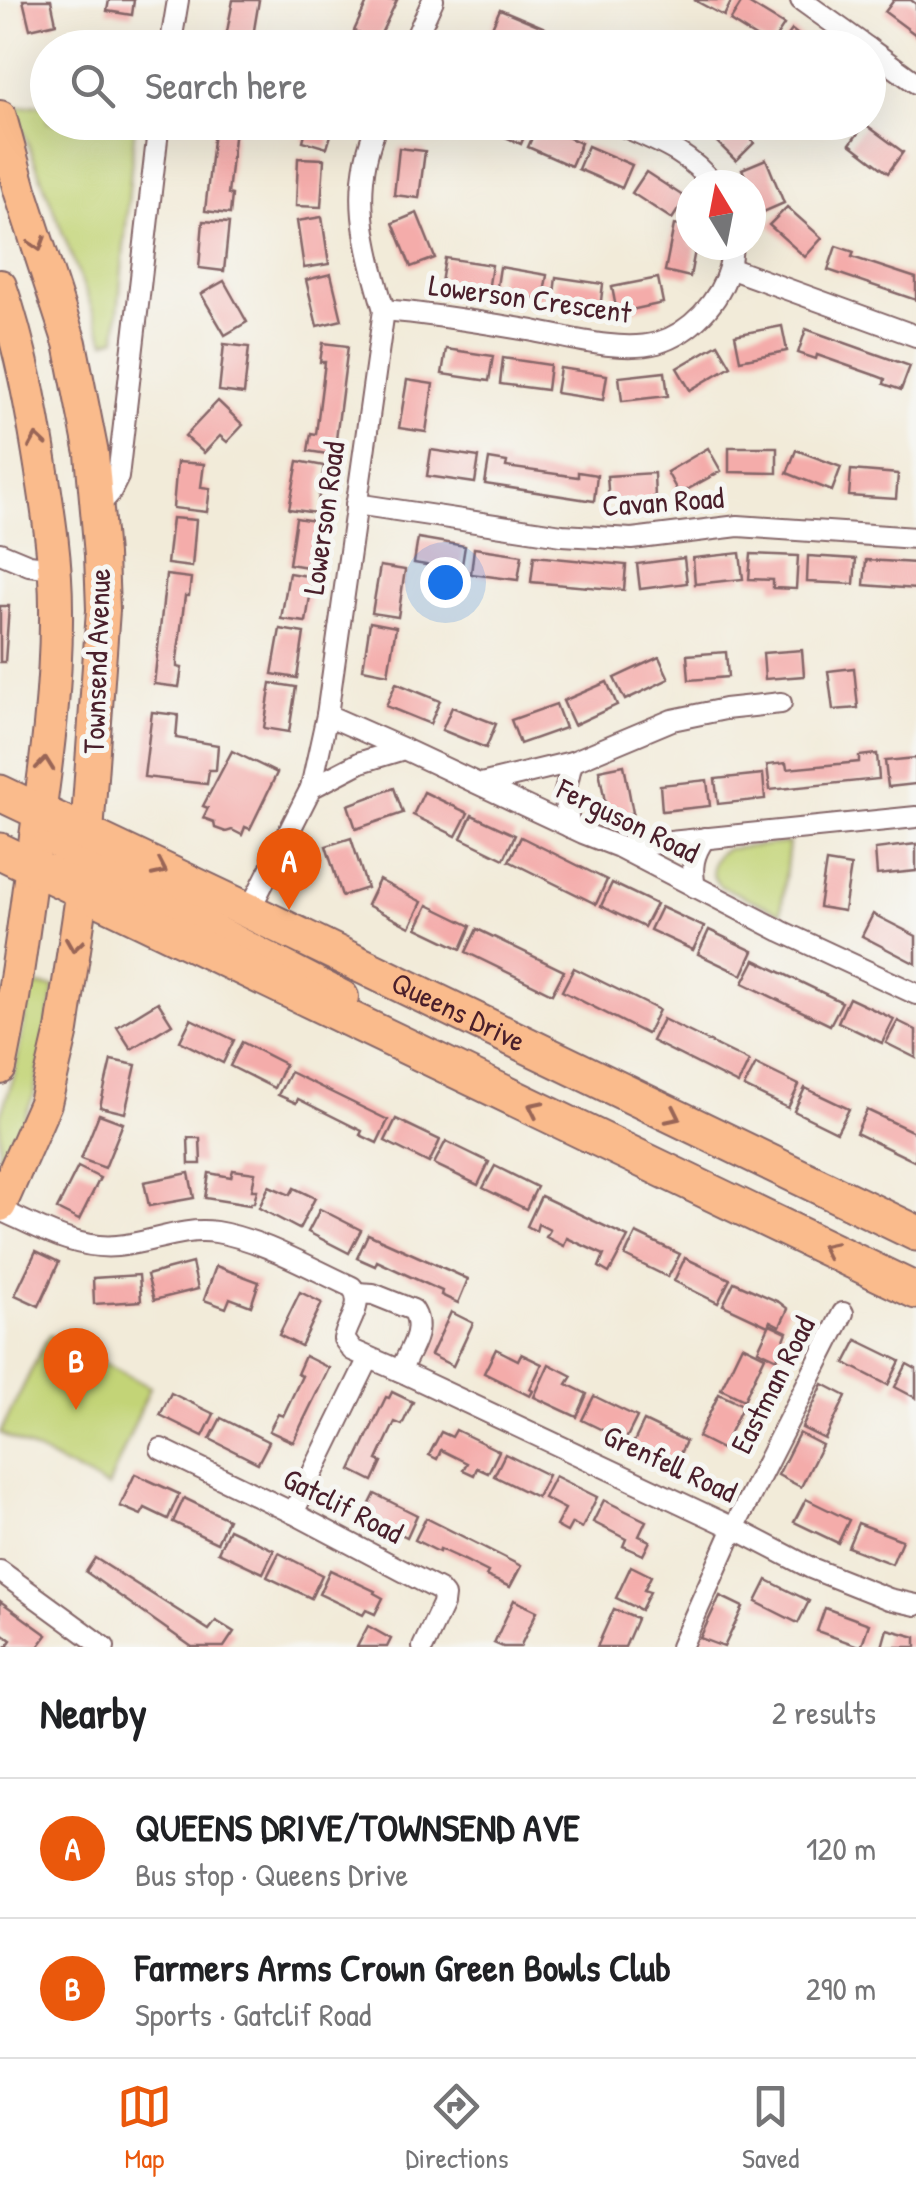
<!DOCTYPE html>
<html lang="en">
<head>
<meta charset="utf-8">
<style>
  :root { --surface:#fff; --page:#f2f2f2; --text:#202124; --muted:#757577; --line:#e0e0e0; --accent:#ea580c }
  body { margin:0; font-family:"Patrick Hand",sans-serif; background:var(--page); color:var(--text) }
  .compass { position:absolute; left:676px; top:170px; width:90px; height:90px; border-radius:50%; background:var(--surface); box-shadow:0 10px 40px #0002; rotate:350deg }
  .you { position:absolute; left:445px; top:582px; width:35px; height:35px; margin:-25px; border:8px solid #fff; border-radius:50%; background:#1a73e8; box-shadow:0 0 0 15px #1a73e833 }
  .badge { display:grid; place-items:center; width:65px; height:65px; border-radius:50%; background:var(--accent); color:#fff; font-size:32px; font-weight:700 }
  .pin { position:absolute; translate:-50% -82px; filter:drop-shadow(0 2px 5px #0008) }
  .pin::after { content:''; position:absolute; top:52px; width:35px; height:30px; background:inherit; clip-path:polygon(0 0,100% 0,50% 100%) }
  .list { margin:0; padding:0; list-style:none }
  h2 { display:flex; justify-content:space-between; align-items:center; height:130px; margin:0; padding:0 40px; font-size:42px }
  h2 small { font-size:32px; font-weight:400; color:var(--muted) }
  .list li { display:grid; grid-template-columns:65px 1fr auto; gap:30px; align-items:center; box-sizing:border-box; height:140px; padding:0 40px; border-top:2px solid var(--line) }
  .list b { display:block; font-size:38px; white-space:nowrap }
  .list p { margin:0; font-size:32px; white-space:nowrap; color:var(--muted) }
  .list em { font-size:32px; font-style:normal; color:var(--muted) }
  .icon { flex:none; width:55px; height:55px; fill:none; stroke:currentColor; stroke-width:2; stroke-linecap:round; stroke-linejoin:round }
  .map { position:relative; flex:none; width:916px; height:1647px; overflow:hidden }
  .search { position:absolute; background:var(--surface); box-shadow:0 10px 40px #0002; left:30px; right:30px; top:30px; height:110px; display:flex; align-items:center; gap:25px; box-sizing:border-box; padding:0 35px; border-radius:55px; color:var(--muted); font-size:38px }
  .sheet { height:410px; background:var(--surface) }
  nav { display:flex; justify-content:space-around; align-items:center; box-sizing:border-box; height:140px; border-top:2px solid var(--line); background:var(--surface); font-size:28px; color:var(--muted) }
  nav a { display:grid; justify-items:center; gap:5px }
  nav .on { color:var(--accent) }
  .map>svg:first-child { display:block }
  .green { fill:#c3d477; stroke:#867a51; stroke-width:2.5 }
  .building { fill:#f4acaa }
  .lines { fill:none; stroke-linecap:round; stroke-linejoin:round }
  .minor-casing { stroke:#856668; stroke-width:24 }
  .primary-casing { stroke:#856668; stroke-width:36 }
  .trunk-casing { stroke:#856668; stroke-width:39 }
  .minor { stroke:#fff; stroke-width:20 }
  .primary { stroke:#fabb8c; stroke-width:32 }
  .trunk { stroke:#fabb8c; stroke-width:35 }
  .oneway { stroke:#996557 }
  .labels { text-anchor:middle; stroke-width:10; stroke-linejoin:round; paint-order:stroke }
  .street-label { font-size:30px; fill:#4a1f2b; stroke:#f6f6f2 }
</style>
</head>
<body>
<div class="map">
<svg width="916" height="1647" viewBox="0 0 916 1647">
  <rect width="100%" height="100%" fill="#f6f6f2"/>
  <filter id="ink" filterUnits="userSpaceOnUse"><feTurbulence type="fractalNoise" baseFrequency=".01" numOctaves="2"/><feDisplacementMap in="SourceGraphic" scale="20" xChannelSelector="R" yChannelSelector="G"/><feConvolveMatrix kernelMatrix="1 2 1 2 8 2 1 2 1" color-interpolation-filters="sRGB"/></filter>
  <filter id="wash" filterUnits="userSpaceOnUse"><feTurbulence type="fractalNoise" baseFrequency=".0048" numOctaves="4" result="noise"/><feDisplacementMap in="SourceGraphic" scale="40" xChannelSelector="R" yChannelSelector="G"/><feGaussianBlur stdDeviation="2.25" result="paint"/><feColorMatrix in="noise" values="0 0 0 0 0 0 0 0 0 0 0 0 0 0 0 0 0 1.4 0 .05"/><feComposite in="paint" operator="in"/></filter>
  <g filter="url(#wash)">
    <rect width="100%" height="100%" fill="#f2ebd9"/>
    <g class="green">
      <path d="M47 104 48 122 135 123 116 338 105 342 14 108Z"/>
      <path d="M789 843 781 913 720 886C707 873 711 858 725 849Z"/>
      <path d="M31 985 55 987 34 1095 0 1173V1115L14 1077Z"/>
      <path d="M49 1335 150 1387 108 1487 0 1433Z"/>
    </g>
    <g id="blocks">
      <g class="building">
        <path d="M23 0H51L56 23 30 29Z"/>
        <path d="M109 0H134L132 15 107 11Z"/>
        <path d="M233 0H259L252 42 226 37Z"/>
        <path d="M368 0H397L377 42 354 31Z"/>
        <path d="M694 0H732L724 16Z"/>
        <path d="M743 0 784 25 770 46 730 21Z"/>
        <path d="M894 0H911L916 4V35L885 12Z"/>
        <path d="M500 9 545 28 536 48H524L490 32Z"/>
        <path d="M792 30 815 48H779Z"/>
        <path d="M553 34 575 43 586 48H547Z"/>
        <path d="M215 122H246V130L235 128 228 194 232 195 230 214 205 211Z"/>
        <path d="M308 122H335L327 148 303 141Z"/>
        <path d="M471 122H530L521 144Z"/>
        <path d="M707 122H734L754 143 736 161 702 127Z"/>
        <path d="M538 124 581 143 571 166 528 147Z"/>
        <path d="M865 124 903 152 888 173 850 144Z"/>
        <path d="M588 146 632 165 622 188 578 169Z"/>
        <path d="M399 148 425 151 419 198 394 195Z"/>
        <path d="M298 158 324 159 321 207 296 206Z"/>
        <path d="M766 159 784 203 761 213 751 185H749L742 169Z"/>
        <path d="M646 172 686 198 672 219 632 193Z"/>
        <path d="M787 207 822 238 805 257 769 225Z"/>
        <path d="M417 213 435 258 411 267 393 223Z"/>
        <path d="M322 217 329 264 304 268 297 221Z"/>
        <path d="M203 221 229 223 224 271 199 268Z"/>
        <path d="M674 225 691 228V245H696L690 277 665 271Z"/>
        <path d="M836 246 854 252 852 257 916 278V300L828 270Z"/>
        <path d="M445 258 492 265 488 291 441 283Z"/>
        <path d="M500 267 547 275 543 300 496 293Z"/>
        <path d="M331 274 342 320 317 326 306 280Z"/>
        <path d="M556 277 603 284 600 309 553 303Z"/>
        <path d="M658 278 663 303 617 313 612 287Z"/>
        <path d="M224 281 247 322 225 335 201 294Z"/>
        <path d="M782 326 787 351 740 360 735 335Z"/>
        <path d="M806 329 910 366 901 390 884 384 885 379 877 376 817 355 816 359 798 353Z"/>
        <path d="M323 343 348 346 334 455 308 451 311 433 316 434 325 362H320Z"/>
        <path d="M224 344 249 347 244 394 219 391Z"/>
        <path d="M718 344 731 366 690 390 677 368Z"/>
        <path d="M446 349 493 356 489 381 442 374Z"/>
        <path d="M503 358 550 365 547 390 500 384Z"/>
        <path d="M560 368 607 375 603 400 556 393Z"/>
        <path d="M665 372 668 396 622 401 619 377Z"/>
        <path d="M407 380 433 384 426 432 399 428Z"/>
        <path d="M218 401 243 425 227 442 220 436 204 453 185 436Z"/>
        <path d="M729 447H777V473L729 472Z"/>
        <path d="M708 448 721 471 679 494 667 472Z"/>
        <path d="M431 450 479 457 475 483 427 476Z"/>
        <path d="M796 450 841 467 832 491 787 473Z"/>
        <path d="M489 459 507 462 506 467 578 477V472L597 475 594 501 485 484Z"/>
        <path d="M298 461 324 466 316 513 289 509Z"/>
        <path d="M177 462 204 464 201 487 210 488 207 512 173 508Z"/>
        <path d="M851 470 898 474 896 499 849 496Z"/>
        <path d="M654 473 655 499 609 502 607 476Z"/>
        <path d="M172 518 196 520 192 567 167 564Z"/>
        <path d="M296 518 321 522 314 568 289 564Z"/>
        <path d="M418 538 465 546 461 571 414 563Z"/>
        <path d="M474 548 522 555 518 580 471 574Z"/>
        <path d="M740 553 743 579 695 584 693 558Z"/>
        <path d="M751 554 798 556 796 589 773 588V580L749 579Z"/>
        <path d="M534 556 626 565 624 590 531 582Z"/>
        <path d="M808 556 856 559 854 584 807 582Z"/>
        <path d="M684 558 687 583 640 589 637 564Z"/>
        <path d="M866 560 916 563V589L864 585Z"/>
        <path d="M380 566 405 570 398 617 372 613Z"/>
        <path d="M289 573 313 577 306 622 281 619Z"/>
        <path d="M166 575 191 578 189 596H185L177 659V667L182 668 179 687 154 684Z"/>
        <path d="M0 606H9L5 662H0Z"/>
        <path d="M370 622 396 627 388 674 363 669Z"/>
        <path d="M280 629 304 633 297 678 272 674Z"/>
        <path d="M802 650 804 676 765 679 763 653Z"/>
        <path d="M726 652 728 677 689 680 687 655Z"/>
        <path d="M659 657 669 679 625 700 614 678Z"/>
        <path d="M854 668 858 708 833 710 828 671Z"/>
        <path d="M607 682 617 705 574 725 563 701Z"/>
        <path d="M271 683 296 687 289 732 264 728Z"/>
        <path d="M396 683 440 701 430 724 386 706Z"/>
        <path d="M556 704 565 728 520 744 511 720Z"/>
        <path d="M452 707 496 724 486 748 442 730Z"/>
        <path d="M152 712 178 715 176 738 218 745 216 770H209L207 784 144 777Z"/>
        <path d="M232 751 277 773 250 829 245 827 242 835 232 830 226 832 215 828 214 822 203 818 208 808 203 806Z"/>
        <path d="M877 754 879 779 770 790 767 765 786 763 787 769 859 762V756Z"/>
        <path d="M916 758V784L888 787 885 761Z"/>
        <path d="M624 765 633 813 608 818 599 770Z"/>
        <path d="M763 774 765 799 718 804 715 779Z"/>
        <path d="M707 780 710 806 662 811 660 785Z"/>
        <path d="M394 788 403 813 356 829 348 805Z"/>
        <path d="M424 792 468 813 456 836 413 815Z"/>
        <path d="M472 815 515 835 504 859 461 838Z"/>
        <path d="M521 837 607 880 596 904 509 861Z"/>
        <path d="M351 838 367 888 342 896 326 846Z"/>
        <path d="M916 844V871L877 875 875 849Z"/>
        <path d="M826 862 851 866 844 911 819 907Z"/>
        <path d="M379 880 422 902 410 927 367 905Z"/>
        <path d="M612 883 656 904 644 927 601 906Z"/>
        <path d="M428 905 471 926 461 949 417 928Z"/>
        <path d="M661 907 704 927 693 950 650 930Z"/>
        <path d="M873 914 916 936V964L862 936Z"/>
        <path d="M477 929 564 971 552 994 466 952Z"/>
        <path d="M709 930 753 951 742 975 698 954Z"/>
        <path d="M755 960 842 1002 830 1025 743 983Z"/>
        <path d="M574 968 659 1010 647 1034 562 991Z"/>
        <path d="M849 998 894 1019 882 1043 838 1022Z"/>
        <path d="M158 1002 172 1024 131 1049 117 1027Z"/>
        <path d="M191 1019 234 1040 223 1063 180 1041Z"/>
        <path d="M663 1019 749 1061 738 1084 652 1041Z"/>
        <path d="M898 1021 916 1030V1058L886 1043Z"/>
        <path d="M242 1042 285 1064 274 1088 230 1066Z"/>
        <path d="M111 1060 136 1065 125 1113 100 1107Z"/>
        <path d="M756 1064 799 1085 788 1108 744 1087Z"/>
        <path d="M290 1072 388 1120 377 1143 360 1135 362 1131 298 1099 296 1103 278 1095Z"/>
        <path d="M805 1088 849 1109 837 1132 794 1111Z"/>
        <path d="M867 1110 916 1133V1162L856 1133Z"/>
        <path d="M99 1114 123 1123 105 1168 81 1159Z"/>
        <path d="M396 1119 440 1140 429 1163 385 1141Z"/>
        <path d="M188 1138H200L201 1164H189Z"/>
        <path d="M446 1141 489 1162 478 1185 434 1164Z"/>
        <path d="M495 1166 537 1187 526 1209 483 1188Z"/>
        <path d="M78 1167 100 1178 79 1220 57 1209Z"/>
        <path d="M233 1170 255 1173 252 1190H257L254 1203H251L250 1205 205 1198 209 1173 231 1177Z"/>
        <path d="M189 1173 194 1198 149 1206 144 1182Z"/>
        <path d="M269 1186 290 1195 294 1188 315 1198 299 1229 259 1208Z"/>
        <path d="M541 1196 628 1237 609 1273 599 1267 604 1255 567 1238 564 1246 546 1237 550 1230 538 1224 536 1231 527 1226Z"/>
        <path d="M320 1209 361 1230 349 1253 308 1232Z"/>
        <path d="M636 1233 680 1254 668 1277 625 1256Z"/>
        <path d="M368 1234 468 1279 458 1303 441 1295 442 1291 409 1276 377 1261 375 1266 357 1258Z"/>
        <path d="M36 1251 59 1262 39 1306 15 1295Z"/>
        <path d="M685 1258 730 1279 718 1303 674 1281Z"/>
        <path d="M192 1263 198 1289 154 1300 147 1275Z"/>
        <path d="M216 1266 259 1282 251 1306 230 1298 226 1308 204 1300Z"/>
        <path d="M139 1275 141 1301 94 1304 93 1278Z"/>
        <path d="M734 1282 779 1302 788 1309 780 1326 770 1321 768 1326 723 1305Z"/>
        <path d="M300 1292 322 1303 301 1346 279 1335Z"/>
        <path d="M451 1312 473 1323 453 1366 431 1355Z"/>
        <path d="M770 1324 787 1332 777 1359 758 1350Z"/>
        <path d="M857 1340 900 1361 888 1385 845 1363Z"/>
        <path d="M742 1345 765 1356 744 1400 721 1389Z"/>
        <path d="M496 1349 518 1360 521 1354 542 1364 530 1389 533 1391 530 1396 484 1373Z"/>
        <path d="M305 1356 329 1368 293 1442 269 1431 278 1414 283 1416 302 1376 297 1374Z"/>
        <path d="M549 1364 572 1376 567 1384 587 1394 577 1417 534 1397Z"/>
        <path d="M907 1364 916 1369V1398L895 1387Z"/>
        <path d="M823 1384 846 1396 825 1439 802 1428Z"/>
        <path d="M392 1392 413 1402 402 1425 395 1422 377 1460 382 1462 373 1481 351 1470 386 1397 389 1398Z"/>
        <path d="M171 1393 214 1414 203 1436 160 1415Z"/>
        <path d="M719 1394 743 1405 722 1449 698 1437Z"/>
        <path d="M594 1396 637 1417 625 1441 582 1420Z"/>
        <path d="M221 1418 269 1442 258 1463 210 1439Z"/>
        <path d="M644 1421 686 1441 675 1464 633 1444Z"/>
        <path d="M456 1430 499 1451 488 1473 477 1468 474 1475 463 1470 467 1463 441 1450 437 1459 429 1455 441 1432 452 1437Z"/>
        <path d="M799 1433 822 1445 801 1487 778 1475Z"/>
        <path d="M505 1454 548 1475 537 1497 494 1476Z"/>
        <path d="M135 1474 179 1494 168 1519 145 1508 141 1515 120 1506Z"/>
        <path d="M555 1476 597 1497 582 1528 572 1523 567 1532 556 1526 565 1509 544 1498Z"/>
        <path d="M375 1494 417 1515 407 1537 364 1516Z"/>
        <path d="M184 1498 228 1519 217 1543 173 1522Z"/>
        <path d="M806 1499 849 1520 838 1543 794 1522Z"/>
        <path d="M604 1500 646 1521 639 1536 650 1541 643 1555 623 1546 626 1539 593 1522Z"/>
        <path d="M426 1518 521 1566 510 1587 486 1576 488 1572 464 1560 440 1549 439 1552 415 1540Z"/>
        <path d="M858 1523 902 1540 892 1564 848 1547Z"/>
        <path d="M229 1529 274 1550 263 1573 218 1552Z"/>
        <path d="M279 1553 322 1575 311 1598 267 1577Z"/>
        <path d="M95 1558 209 1630 216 1621 234 1632 224 1647H192L86 1572Z"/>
        <path d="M631 1566 651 1576 644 1590 650 1592 641 1610 616 1598Z"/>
        <path d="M330 1570 375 1591 374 1593 383 1598 375 1614 366 1610 363 1615 319 1594Z"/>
        <path d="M767 1580 809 1601 798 1623 756 1602Z"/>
        <path d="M720 1596 743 1607 724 1647 700 1638Z"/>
        <path d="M514 1600 537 1611 520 1647H503L494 1643Z"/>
        <path d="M0 1601 47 1635 38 1647H6L11 1640 0 1632Z"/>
        <path d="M825 1608 869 1624 861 1647 817 1631Z"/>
        <path d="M614 1609 637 1619 625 1647H597Z"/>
        <path d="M368 1626 391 1639 387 1647H357Z"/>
        <path d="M887 1629 916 1637V1647H882Z"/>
      </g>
    </g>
  </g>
  <g filter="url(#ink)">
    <use href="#blocks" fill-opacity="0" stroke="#856668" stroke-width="2.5"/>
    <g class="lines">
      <defs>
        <g id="minor">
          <path d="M801 0 868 48"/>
          <path d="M417 36 443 48"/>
          <path d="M170 48 178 0"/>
          <path d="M411 48 433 0"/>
          <path d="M868 48 916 83"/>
          <path d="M614 122C653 140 687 150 714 185"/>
          <path d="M729 268 916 336"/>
          <path d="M384 310C433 314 480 322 528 330 566 337 620 353 657 343 691 333 720 301 729 268 731 261 731 252 732 245"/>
          <path d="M356 504 562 535 632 539 738 526 916 538"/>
          <path d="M97 508 110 493 118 477 159 122"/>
          <path d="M0 553 29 565 54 568"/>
          <path d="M327 715 404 749"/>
          <path d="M481 784 572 762 672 720 725 709 781 703"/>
          <path d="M311 788 361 762 404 749 583 833 619 847 781 931 916 994"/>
          <path d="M570 827 564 796 572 762"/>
          <path d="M621 847 916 817"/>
          <path d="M695 887C691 868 693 854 705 838"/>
          <path d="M249 911 311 788 327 715 384 310C365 244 349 189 378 122"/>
          <path d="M0 1210C36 1226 76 1250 117 1246 151 1243 182 1227 216 1232 261 1239 310 1268 352 1287 365 1305 348 1320 344 1339L352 1350 400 1371 734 1528 811 1568 889 1599 916 1605"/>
          <path d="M357 1293 373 1294 413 1310C426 1330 409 1351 400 1371"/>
          <path d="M161 1449 293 1513 439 1590 444 1596 443 1604 423 1647"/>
          <path d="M293 1513 369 1358"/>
          <path d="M0 1571 104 1647"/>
          <path d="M681 1647 734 1528 843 1313"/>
        </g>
        <g id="primary">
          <path d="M0 117 20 190 70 343 92 454 101 555 103 610 83 889 62 1030 45 1103 0 1205"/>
          <path d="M0 286C21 347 32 408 42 472 49 517 56 562 56 608 57 694 44 780 32 865 23 933 14 1001 0 1068"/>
          <path d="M40 812 51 835 85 864 342 997"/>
        </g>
        <g id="trunk">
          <path id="s1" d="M0 793 249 911 916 1233"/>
          <path d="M0 851 916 1291"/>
        </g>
      </defs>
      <use href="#minor" class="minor-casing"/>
      <use href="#primary" class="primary-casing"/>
      <use href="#trunk" class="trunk-casing"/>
      <use href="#minor" class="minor"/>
      <use href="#primary" class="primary"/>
      <use href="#trunk" class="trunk"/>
    </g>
    <defs><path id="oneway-chevron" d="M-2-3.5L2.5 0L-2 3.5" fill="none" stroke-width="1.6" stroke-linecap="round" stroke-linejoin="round" transform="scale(2.5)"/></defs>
    <g class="oneway">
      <use href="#oneway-chevron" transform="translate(38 244) rotate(72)"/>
      <use href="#oneway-chevron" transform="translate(37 441) rotate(-99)"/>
      <use href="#oneway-chevron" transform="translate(45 764) rotate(-84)"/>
      <use href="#oneway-chevron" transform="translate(160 869) rotate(25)"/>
      <use href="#oneway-chevron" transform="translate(74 945) rotate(98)"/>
      <use href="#oneway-chevron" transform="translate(535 1108) rotate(-154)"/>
      <use href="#oneway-chevron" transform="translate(674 1116) rotate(26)"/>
      <use href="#oneway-chevron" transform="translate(828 1249) rotate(-154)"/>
    </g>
  </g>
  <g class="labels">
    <g class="street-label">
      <text transform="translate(530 299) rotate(8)" y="10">Lowerson Crescent</text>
      <text transform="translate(663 502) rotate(-4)" y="10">Cavan Road</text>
      <text transform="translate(324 518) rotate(-82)" y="10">Lowerson Road</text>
      <text transform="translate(97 661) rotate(-88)" y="10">Townsend Avenue</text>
      <text transform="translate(628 821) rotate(26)" y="10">Ferguson Road</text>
      <text dy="10" stroke="none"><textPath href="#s1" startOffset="508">Queens Drive</textPath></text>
      <text transform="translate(773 1385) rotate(-63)" y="10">Eastman Road</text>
      <text transform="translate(670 1464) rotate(25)" y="10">Grenfell Road</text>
      <text transform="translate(343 1506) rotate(27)" y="10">Gatclif Road</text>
    </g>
  </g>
</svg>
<svg class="compass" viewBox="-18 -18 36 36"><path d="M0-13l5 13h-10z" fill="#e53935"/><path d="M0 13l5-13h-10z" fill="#757577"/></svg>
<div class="you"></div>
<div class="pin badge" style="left:289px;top:910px">A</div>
<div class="pin badge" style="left:76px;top:1410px">B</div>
<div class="search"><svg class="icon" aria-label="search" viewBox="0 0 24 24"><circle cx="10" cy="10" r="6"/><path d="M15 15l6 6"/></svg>Search here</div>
</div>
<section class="sheet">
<h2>Nearby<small>2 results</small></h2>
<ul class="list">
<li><span class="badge">A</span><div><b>QUEENS DRIVE/TOWNSEND AVE</b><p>Bus stop · Queens Drive</p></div><em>120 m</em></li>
<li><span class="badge">B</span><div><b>Farmers Arms Crown Green Bowls Club</b><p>Sports · Gatclif Road</p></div><em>290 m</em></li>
</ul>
</section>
<nav>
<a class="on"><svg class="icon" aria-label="map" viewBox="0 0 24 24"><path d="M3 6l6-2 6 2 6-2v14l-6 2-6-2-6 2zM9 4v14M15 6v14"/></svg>Map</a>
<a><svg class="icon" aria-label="directions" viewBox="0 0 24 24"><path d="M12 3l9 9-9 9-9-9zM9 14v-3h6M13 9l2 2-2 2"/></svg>Directions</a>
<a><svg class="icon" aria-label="saved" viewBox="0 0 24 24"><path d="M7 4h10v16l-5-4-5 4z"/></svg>Saved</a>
</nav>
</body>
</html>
